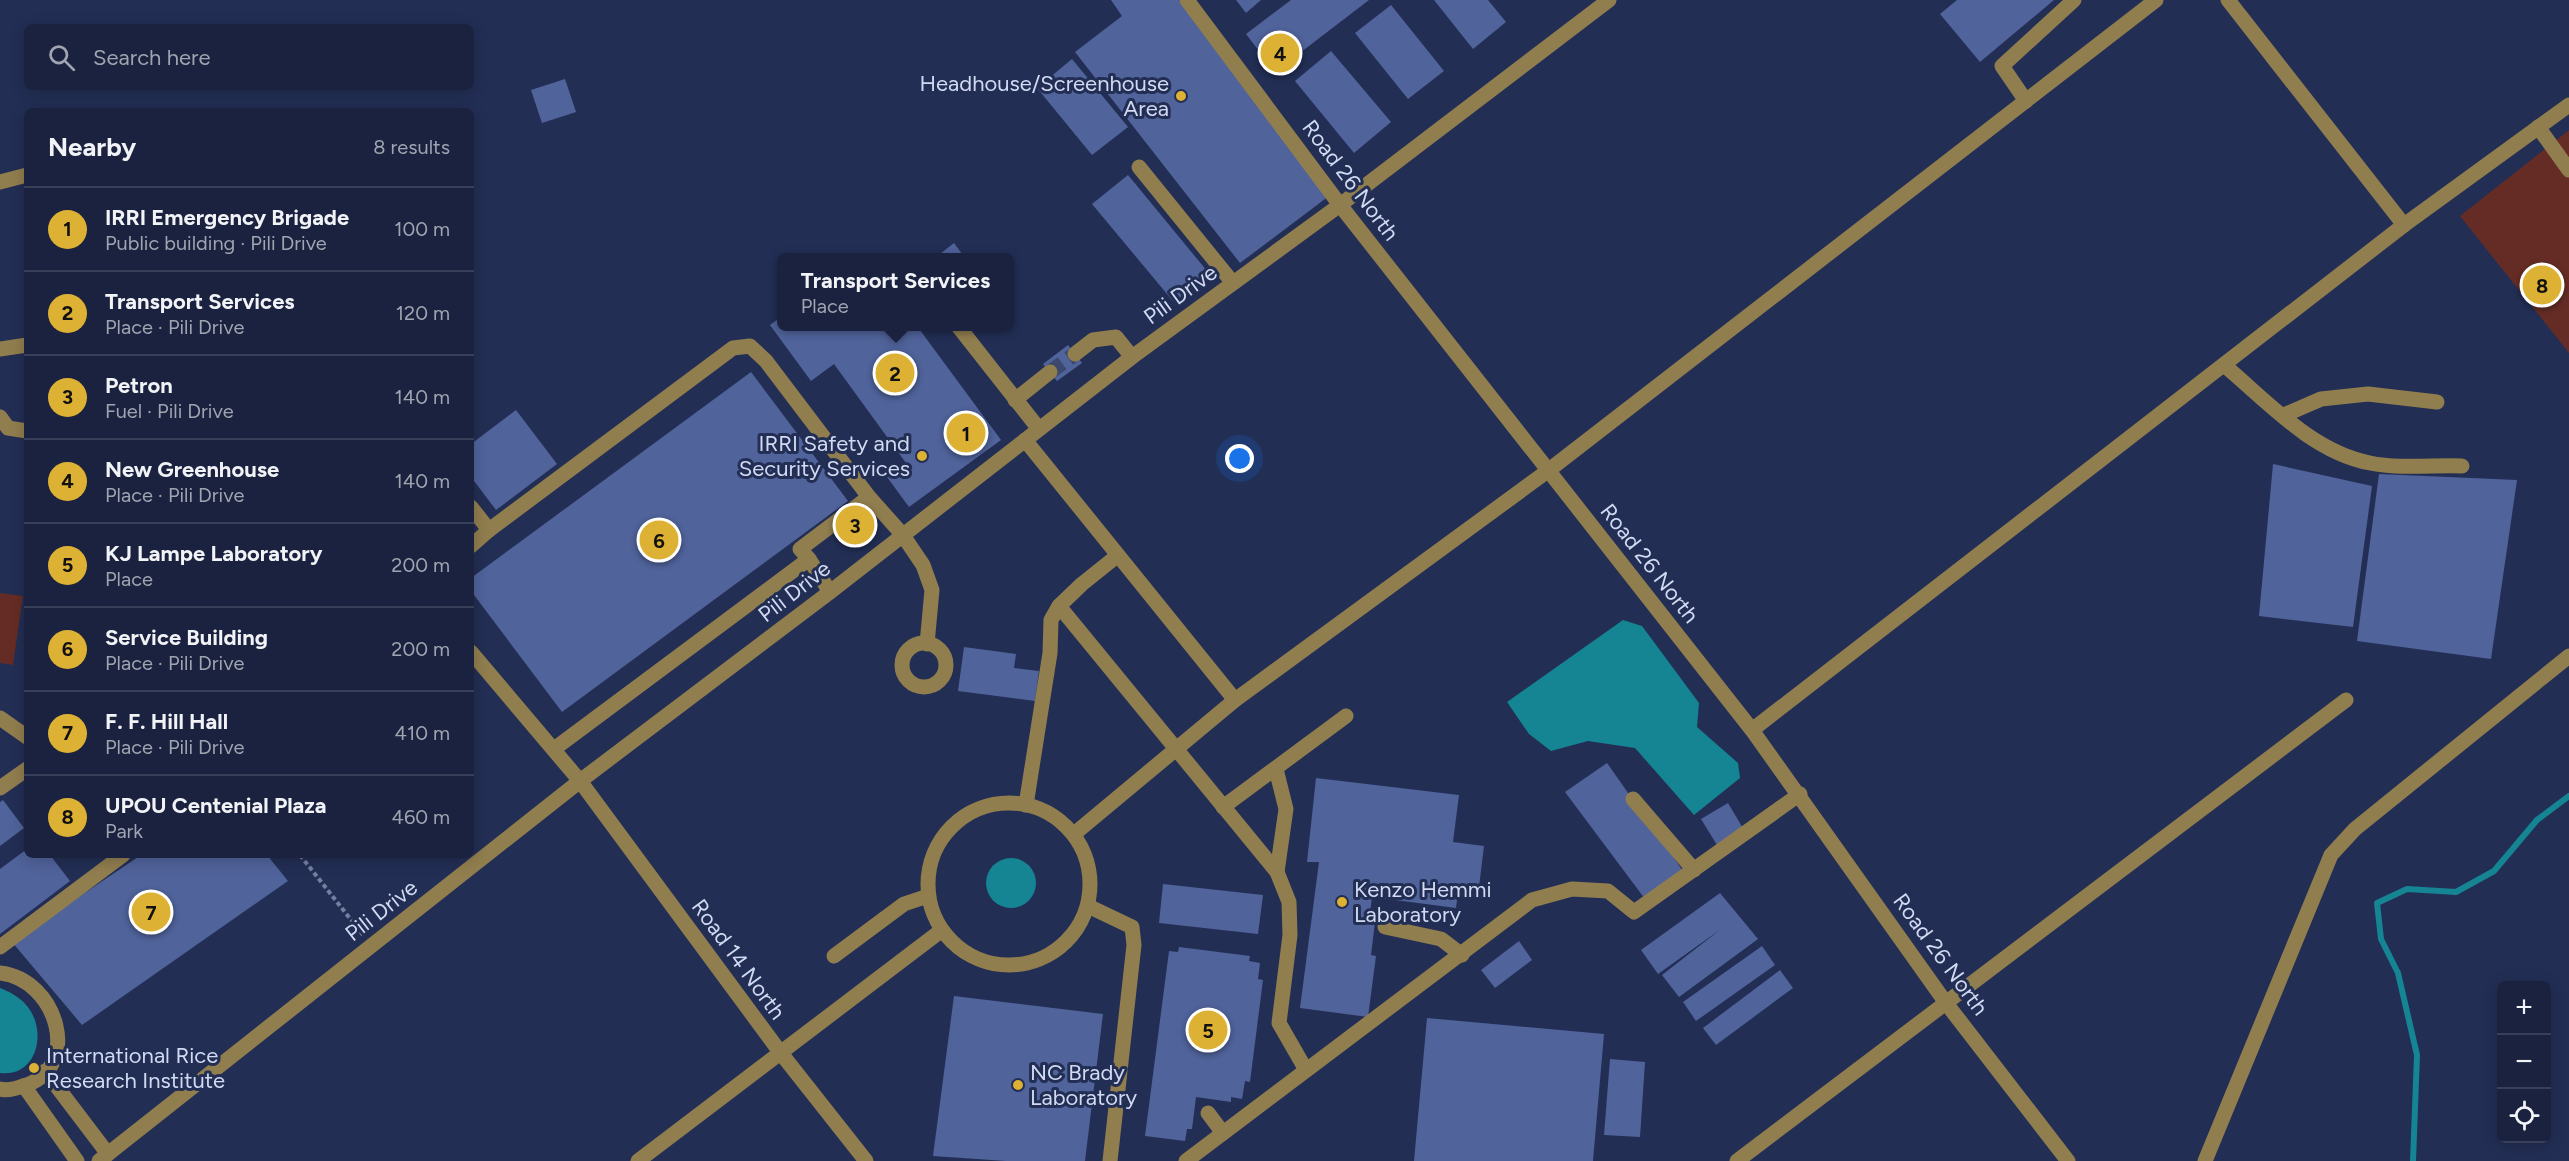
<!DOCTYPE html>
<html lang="en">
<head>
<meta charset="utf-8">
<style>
  :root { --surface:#1a223f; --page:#232a46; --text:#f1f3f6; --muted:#9fa4b0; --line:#383f59; --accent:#ddb133 }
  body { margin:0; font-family:Figtree,sans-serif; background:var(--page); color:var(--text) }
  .controls { position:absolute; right:18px; bottom:18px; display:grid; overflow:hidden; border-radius:9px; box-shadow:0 3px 15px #0003 }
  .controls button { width:54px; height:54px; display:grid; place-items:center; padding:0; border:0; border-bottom:2px solid var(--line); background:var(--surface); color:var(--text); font:30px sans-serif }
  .you { position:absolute; left:1240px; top:459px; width:21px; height:21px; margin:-15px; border:4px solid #fff; border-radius:50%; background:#1a73e8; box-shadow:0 0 0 9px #1a73e833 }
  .badge { display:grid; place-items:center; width:39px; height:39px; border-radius:50%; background:var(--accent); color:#111; font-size:20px; font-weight:700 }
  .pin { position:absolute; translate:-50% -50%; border:3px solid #fff; box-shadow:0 2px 6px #0006 }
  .popup { position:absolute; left:777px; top:253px; width:237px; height:78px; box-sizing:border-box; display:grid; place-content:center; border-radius:9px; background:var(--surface); filter:drop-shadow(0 2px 4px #0005); font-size:20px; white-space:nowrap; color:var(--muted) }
  .popup b { font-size:22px; color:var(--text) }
  .popup::after { content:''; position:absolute; left:50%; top:100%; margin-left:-12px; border:12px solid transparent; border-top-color:var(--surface) }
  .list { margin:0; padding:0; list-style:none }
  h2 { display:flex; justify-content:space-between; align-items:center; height:78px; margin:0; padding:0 24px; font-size:26px }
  h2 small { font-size:20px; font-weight:400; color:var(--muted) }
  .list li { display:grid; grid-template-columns:39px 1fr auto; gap:18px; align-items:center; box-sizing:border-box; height:84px; padding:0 24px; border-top:2px solid var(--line) }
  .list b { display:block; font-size:22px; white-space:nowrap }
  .list p { margin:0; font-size:20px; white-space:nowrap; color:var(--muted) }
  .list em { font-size:20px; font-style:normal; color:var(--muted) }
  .icon { flex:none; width:33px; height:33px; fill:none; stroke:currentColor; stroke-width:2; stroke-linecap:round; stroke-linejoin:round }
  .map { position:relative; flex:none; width:2569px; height:1161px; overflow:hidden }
  .search { position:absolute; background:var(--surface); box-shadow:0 3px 15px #0003; left:24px; top:24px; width:450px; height:66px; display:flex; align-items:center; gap:15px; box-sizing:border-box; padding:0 21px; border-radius:9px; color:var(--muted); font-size:22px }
  .panel { position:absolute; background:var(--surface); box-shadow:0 3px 15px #0003; left:24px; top:108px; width:450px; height:750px; border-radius:9px }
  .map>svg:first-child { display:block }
  .green { fill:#652c25 }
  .water { fill:#158493 }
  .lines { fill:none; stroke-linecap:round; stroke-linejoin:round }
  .stream { stroke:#158493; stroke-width:6 }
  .building { fill:#50639b }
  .minor-tunnel { stroke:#3c486c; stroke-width:15; stroke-dasharray:15 8; stroke-linecap:butt }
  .path { stroke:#757f9f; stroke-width:4; stroke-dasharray:4.5 3; stroke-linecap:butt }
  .minor { stroke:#917e4f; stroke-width:15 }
  .poi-dot { fill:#ddb133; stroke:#222e54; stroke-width:2 }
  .labels { text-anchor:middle; stroke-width:6; stroke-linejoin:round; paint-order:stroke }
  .poi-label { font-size:22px; fill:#d1daf2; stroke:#222e54; text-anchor:start }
  .street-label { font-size:22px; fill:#d1daf2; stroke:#222e54 }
</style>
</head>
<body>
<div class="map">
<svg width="2569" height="1161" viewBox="0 0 2569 1161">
  <rect width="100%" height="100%" fill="#222e54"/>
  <g class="green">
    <path d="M2569 130V353L2460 216Z"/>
    <path d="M0 593 23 596 13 665 0 663Z"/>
  </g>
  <g class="water">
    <path d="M1623 620 1642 626 1699 703 1697 727 1738 763 1740 778 1694 815 1635 748 1588 741 1551 751 1529 734 1507 702Z"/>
    <circle cx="1011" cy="883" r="25"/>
    <path d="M0 988C10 992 20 997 27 1006 48 1031 37 1078 0 1073Z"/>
  </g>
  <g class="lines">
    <path class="stream" d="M2413 1161 2417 1055 2398 973 2381 939 2377 903 2407 889 2456 892 2494 871 2537 820 2569 796"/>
  </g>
  <g class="building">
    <path d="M1111 0H1179L1329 196 1240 263 1075 52 1122 16Z"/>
    <path d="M1236 0H1261L1246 13Z"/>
    <path d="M1291 0H1369L1275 72 1246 34Z"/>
    <path d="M1434 0H1488L1506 22 1473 49Z"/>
    <path d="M1957 0H2054L1980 62 1940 14Z"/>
    <path d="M1391 5 1444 71 1408 99 1355 33Z"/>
    <path d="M1331 51 1391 122 1354 153 1295 81Z"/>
    <path d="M1072 59 1128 127 1092 155 1037 88Z"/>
    <path d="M565 79 576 112 542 123 531 90Z"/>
    <path d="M1128 175 1212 277 1177 306 1092 204Z"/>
    <path d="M954 243 965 258H935Z"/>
    <path d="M781 317V326H917L1001 440 909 507 887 477 906 463 834 364 811 381 770 325Z"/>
    <path d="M1068 345 1082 363 1057 381 1043 364Z"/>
    <path d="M751 372 848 501 562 712 471 591V578Z"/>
    <path d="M516 410 557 464 496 510 471 477V444Z"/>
    <path d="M2273 464 2372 486 2353 627 2259 616Z"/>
    <path d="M2379 474 2517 480 2491 659 2357 641Z"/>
    <path d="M964 647 1016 654 1014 668 1039 671 1035 701 958 691Z"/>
    <path d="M1607 763 1683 871 1645 899 1565 792Z"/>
    <path d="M1316 778 1459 795 1453 842 1484 846 1479 887 1459 884 1456 908 1372 897 1370 913 1376 914 1371 955 1376 956 1368 1017 1300 1008 1319 862H1307Z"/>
    <path d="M3 800 24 828 0 846V802Z"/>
    <path d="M1728 803 1744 830 1717 845 1701 819Z"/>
    <path d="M27 849V855H50L70 881 0 934V869Z"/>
    <path d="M141 855H267L288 881 82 1025 12 942Z"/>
    <path d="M1163 884 1263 895 1258 934 1159 923Z"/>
    <path d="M1720 893 1758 939 1679 997 1662 975 1721 929 1658 974 1641 950Z"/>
    <path d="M1519 941 1532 960 1495 988 1481 970Z"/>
    <path d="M1762 946 1775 965 1696 1021 1683 1002Z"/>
    <path d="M1179 947 1250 956 1249 961 1260 963 1258 979 1263 980 1250 1082 1245 1081 1242 1099 1231 1097V1102L1196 1097 1192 1129H1187L1185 1141 1145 1136 1169 951 1178 952Z"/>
    <path d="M1780 970 1793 988 1716 1045 1703 1028Z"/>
    <path d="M954 996 1103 1014 1085 1161H1006L933 1156Z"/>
    <path d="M1427 1018 1604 1034 1593 1161H1414Z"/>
    <path d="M1610 1059 1645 1062 1640 1137 1604 1135Z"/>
  </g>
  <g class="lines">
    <path class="minor-tunnel" d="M1050 372 1075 354"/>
    <path class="path" d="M300 855 363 935"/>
    <g class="minor">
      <path d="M1187 0 1340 205 1752 730 1946 1003 2068 1161"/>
      <path d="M2228 0 2404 225"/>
      <path d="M2026 101 2002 66 2074 0"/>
      <path d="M2538 127 2569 170"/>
      <path d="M1139 167 1233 283"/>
      <path d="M0 182 27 175"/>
      <path d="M958 326 1039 429"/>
      <path d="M0 349 27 345"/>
      <path d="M1075 354 1093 340 1116 337 1132 357"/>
      <path d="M2224 365C2268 402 2312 452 2370 463 2399 469 2433 465 2462 466"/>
      <path d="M1015 400 1050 372"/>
      <path d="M2284 415 2321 399 2368 394 2437 402"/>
      <path d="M0 417 8 428 27 431"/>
      <path d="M1025 440 1235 700"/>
      <path d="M471 507 489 530"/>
      <path d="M471 546 489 530 733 348 750 346 766 361 869 497 902 534 923 565 932 590 927 644"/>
      <path d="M809 559 830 592"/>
      <path d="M1059 606 1277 872 1289 902 1290 935 1279 1023 1306 1070"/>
      <circle cx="924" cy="665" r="22"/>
      <path d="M471 652 580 781 780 1052 866 1161"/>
      <path d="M0 718 27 737"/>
      <path d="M1752 730 2404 225 2569 105"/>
      <path d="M554 749 809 559 800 549 869 497"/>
      <path d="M1276 769 1286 809 1277 872"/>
      <path d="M0 788 27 769"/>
      <path d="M1633 799 1694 870"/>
      <circle cx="1009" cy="884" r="81"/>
      <path d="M1026 805 1050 653 1051 620 1059 606 1082 584 1117 556"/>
      <path d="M1223 807 1346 716"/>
      <path d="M1074 834 1235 700 1549 470 2156 0"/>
      <path d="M1088 906 1132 927 1134 945 1110 1161"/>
      <path d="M1385 927 1441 939 1462 955"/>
      <path d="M0 947 123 855"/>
      <path d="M834 956 904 904 928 896"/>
      <path d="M0 973C57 979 84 1068 23 1086 15 1089 8 1091 0 1089"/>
      <path d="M45 1071 108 1154"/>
      <path d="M24 1086 77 1161"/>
      <path d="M1208 1113 1223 1133"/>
      <path d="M99 1161 580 781 830 592 1132 357 1340 205 1609 0"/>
      <path d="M638 1161 942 930"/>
      <path d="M1186 1161 1532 900 1572 889 1608 891 1634 912 1800 794"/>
      <path d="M1737 1161 2346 700"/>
      <path d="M2205 1161 2331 855 2355 829 2569 656"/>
    </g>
  </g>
  <g class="poi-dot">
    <circle cx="1181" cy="96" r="6"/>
    <circle cx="922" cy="456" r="6"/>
    <circle cx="1342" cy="902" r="6"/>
    <circle cx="34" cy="1068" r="6"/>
    <circle cx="1018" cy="1085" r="6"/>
  </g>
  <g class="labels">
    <g class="poi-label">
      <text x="1169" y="91" text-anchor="end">Headhouse/Screenhouse<tspan x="1169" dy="25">Area</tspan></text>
      <text x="910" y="451" text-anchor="end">IRRI Safety and<tspan x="910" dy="25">Security Services</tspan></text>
      <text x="1354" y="897">Kenzo Hemmi<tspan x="1354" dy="25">Laboratory</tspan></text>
      <text x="46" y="1063">International Rice<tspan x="46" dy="25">Research Institute</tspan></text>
      <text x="1030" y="1080">NC Brady<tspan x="1030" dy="25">Laboratory</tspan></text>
    </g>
    <g class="street-label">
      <text transform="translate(1351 180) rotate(53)" y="8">Road 26 North</text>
      <text transform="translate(1180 294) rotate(-36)" y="8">Pili Drive</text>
      <text transform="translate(1650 563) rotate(52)" y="8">Road 26 North</text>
      <text transform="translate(794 591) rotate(-38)" y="8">Pili Drive</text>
      <text transform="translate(381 910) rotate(-38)" y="8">Pili Drive</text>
      <text transform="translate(1941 954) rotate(54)" y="8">Road 26 North</text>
      <text transform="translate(739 959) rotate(54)" y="8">Road 14 North</text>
    </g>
  </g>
</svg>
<div class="controls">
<button>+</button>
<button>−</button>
<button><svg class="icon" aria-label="locate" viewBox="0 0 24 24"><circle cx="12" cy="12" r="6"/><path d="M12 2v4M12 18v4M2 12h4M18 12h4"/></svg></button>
</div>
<div class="you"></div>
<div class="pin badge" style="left:966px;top:433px">1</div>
<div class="pin badge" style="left:895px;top:373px">2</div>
<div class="popup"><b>Transport Services</b>Place</div>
<div class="pin badge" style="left:855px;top:525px">3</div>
<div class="pin badge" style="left:1280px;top:53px">4</div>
<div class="pin badge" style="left:1208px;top:1030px">5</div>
<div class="pin badge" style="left:659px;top:540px">6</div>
<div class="pin badge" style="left:151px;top:912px">7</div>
<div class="pin badge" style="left:2542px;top:285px">8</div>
<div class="search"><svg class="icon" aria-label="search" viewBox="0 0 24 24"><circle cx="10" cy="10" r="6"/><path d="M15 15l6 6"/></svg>Search here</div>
<section class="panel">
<h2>Nearby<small>8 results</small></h2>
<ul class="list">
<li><span class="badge">1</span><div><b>IRRI Emergency Brigade</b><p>Public building · Pili Drive</p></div><em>100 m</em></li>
<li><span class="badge">2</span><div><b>Transport Services</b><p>Place · Pili Drive</p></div><em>120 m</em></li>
<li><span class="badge">3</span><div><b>Petron</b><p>Fuel · Pili Drive</p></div><em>140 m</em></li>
<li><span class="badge">4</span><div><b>New Greenhouse</b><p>Place · Pili Drive</p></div><em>140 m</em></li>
<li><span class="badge">5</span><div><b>KJ Lampe Laboratory</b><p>Place</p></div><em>200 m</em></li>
<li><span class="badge">6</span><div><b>Service Building</b><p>Place · Pili Drive</p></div><em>200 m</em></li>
<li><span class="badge">7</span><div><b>F. F. Hill Hall</b><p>Place · Pili Drive</p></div><em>410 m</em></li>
<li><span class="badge">8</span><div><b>UPOU Centenial Plaza</b><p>Park</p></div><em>460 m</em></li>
</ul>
</section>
</div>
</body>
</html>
